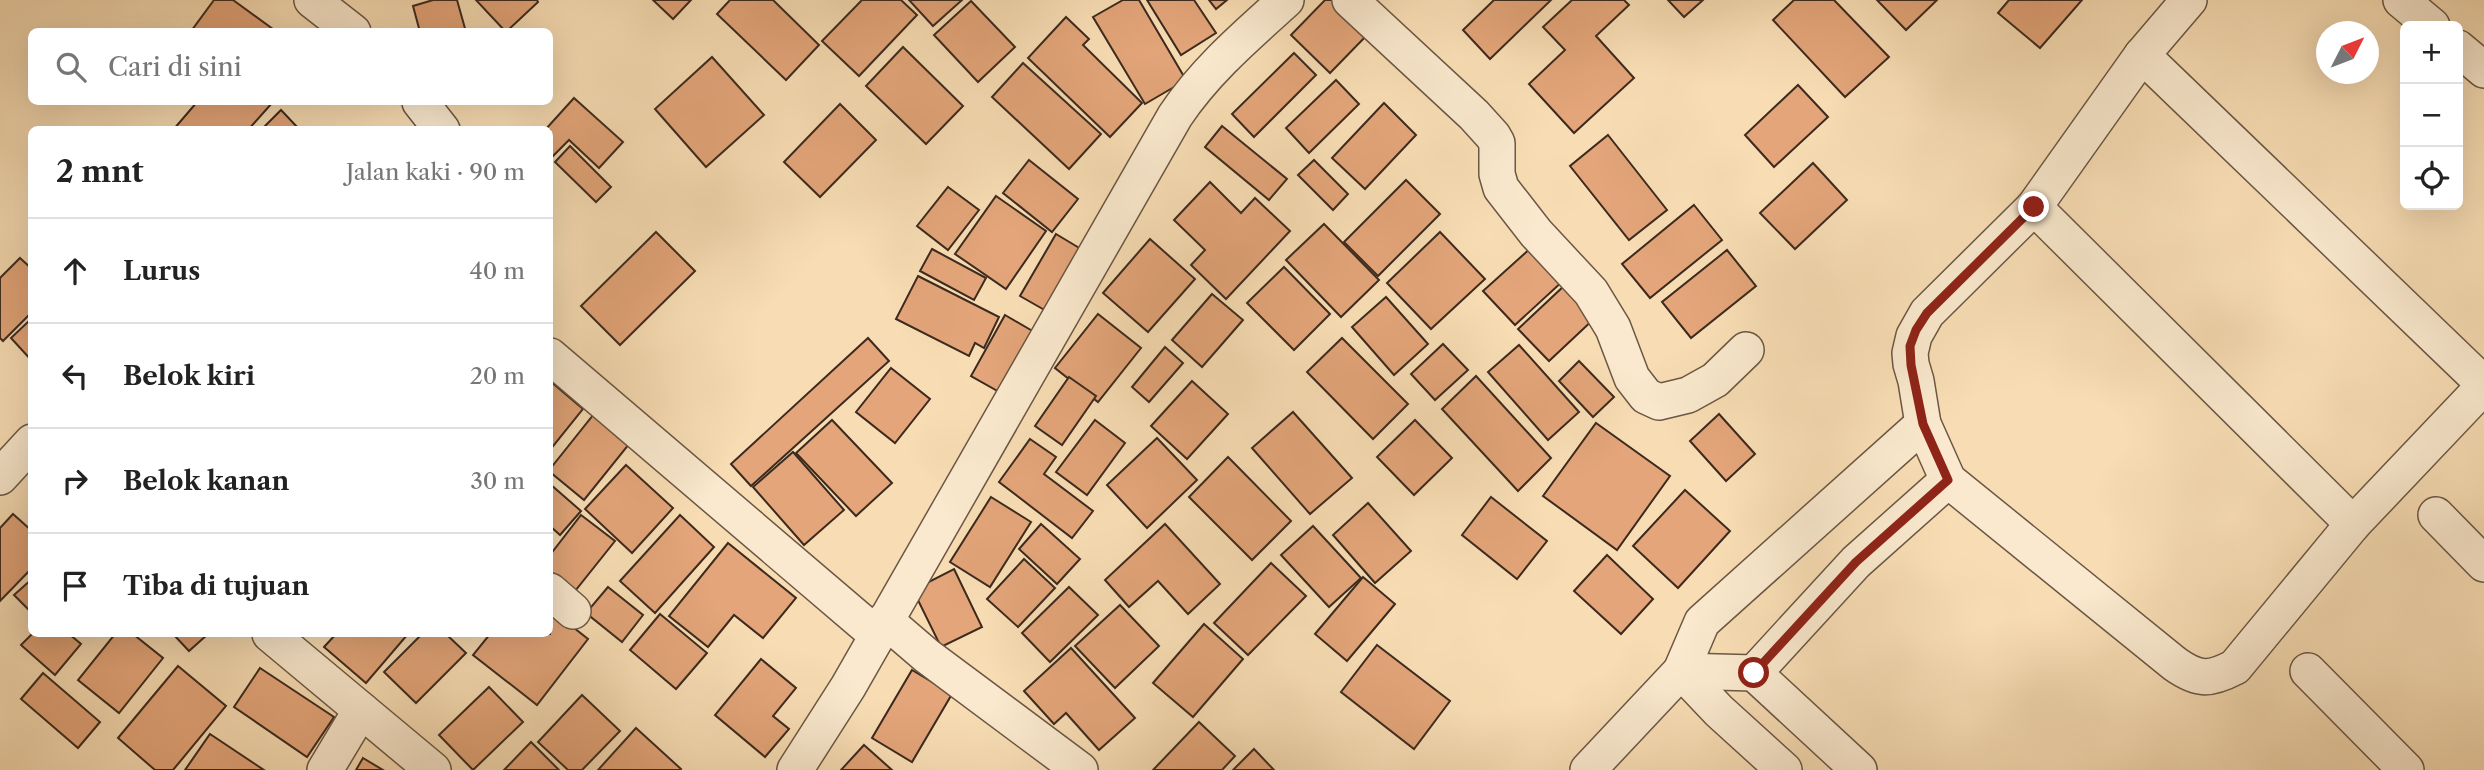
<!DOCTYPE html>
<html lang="id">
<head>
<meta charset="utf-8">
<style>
  :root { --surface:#fff; --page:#f2f2f2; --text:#222; --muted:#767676; --line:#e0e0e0 }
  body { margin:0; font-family:"Libre Caslon Text",serif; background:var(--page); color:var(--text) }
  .controls { position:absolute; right:21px; top:21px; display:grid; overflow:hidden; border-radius:10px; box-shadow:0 7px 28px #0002 }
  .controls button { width:63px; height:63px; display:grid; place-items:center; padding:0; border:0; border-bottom:2px solid var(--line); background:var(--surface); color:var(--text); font:35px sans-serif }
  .compass { position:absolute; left:2316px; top:21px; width:63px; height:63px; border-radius:50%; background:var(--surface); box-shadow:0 7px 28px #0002; rotate:48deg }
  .stop { position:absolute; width:21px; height:21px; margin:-16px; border:5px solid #8f2418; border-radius:50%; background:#fff }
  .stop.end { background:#8f2418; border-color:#fff; box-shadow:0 2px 7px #0008 }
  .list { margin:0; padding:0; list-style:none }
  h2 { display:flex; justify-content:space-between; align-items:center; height:91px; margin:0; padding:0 28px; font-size:30px }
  h2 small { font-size:23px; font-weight:400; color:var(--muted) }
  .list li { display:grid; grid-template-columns:46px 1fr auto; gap:21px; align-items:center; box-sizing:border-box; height:105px; padding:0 28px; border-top:2px solid var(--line) }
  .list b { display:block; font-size:26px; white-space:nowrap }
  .list em { font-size:23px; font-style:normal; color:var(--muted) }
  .icon { flex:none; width:38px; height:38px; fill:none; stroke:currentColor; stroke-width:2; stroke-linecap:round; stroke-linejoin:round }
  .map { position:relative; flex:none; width:2484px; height:770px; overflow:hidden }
  .search { position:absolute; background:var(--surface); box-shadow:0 7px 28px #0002; left:28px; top:28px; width:525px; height:77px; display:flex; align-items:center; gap:18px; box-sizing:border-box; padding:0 24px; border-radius:10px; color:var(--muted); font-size:26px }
  .panel { position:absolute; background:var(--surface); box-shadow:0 7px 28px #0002; left:28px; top:126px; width:525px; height:511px; border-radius:10px }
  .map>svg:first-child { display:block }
  .building { fill:#e3a579; stroke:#3c2a1e; stroke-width:2 }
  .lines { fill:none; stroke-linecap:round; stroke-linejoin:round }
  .street-casing { stroke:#6b5744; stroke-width:38 }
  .street { stroke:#fae9ce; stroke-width:35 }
  .route { stroke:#8f2418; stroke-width:9 }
</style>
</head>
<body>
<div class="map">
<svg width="2484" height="770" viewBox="0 0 2484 770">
  <rect width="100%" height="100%" fill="#f8ddb4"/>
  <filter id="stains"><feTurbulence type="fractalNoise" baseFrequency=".00286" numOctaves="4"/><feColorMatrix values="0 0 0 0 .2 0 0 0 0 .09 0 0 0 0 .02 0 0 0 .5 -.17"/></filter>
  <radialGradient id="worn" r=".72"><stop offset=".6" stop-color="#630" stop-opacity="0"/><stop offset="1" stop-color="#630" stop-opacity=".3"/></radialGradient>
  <g class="building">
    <path d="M214 0H233L277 32H194L192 30Z"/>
    <path d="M433 0H457L466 32H420L413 6Z"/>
    <path d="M476 0H537L538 2 506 32Z"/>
    <path d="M653 0H691L673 19Z"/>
    <path d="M730 0H773L819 45 786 80 717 14Z"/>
    <path d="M862 0H901L917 15 859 76 822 41Z"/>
    <path d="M909 0H962L933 26Z"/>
    <path d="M1123 0H1139L1186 80 1145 104 1093 17Z"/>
    <path d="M1147 0H1194L1216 33 1181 55Z"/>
    <path d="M1209 0H1227L1216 9Z"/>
    <path d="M1325 0H1340L1371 31 1330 73 1291 35Z"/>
    <path d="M1494 0H1551L1490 59 1463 30Z"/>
    <path d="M1572 0H1624L1629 5 1596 36 1634 78 1574 133 1529 84 1565 50 1543 27Z"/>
    <path d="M1668 0H1703L1684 17Z"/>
    <path d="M1794 0H1834L1889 57 1845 97 1773 20Z"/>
    <path d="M1877 0H1937L1906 30Z"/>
    <path d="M2009 0H2082L2040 48 1998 13Z"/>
    <path d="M971 1 1015 47 978 82 934 35Z"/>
    <path d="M1066 17 1089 39 1083 45 1142 103 1110 137 1028 58Z"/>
    <path d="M903 47 963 106 926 144 866 86Z"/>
    <path d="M1294 53 1316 75 1254 137 1232 114Z"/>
    <path d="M712 57 764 115 706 167 655 109Z"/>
    <path d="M1023 63 1101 134 1069 169 992 97Z"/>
    <path d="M1336 80 1359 104 1309 153 1286 128Z"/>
    <path d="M1798 85 1828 117 1774 167 1745 135Z"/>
    <path d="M574 98 623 142 599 168 569 140 550 159V130H545Z"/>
    <path d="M197 102H273L248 130H173Z"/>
    <path d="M1384 103 1416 135 1365 189 1332 158Z"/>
    <path d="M840 104 876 140 820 197 784 162Z"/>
    <path d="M281 110 300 130H261Z"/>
    <path d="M1222 126 1287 179 1269 200 1205 147Z"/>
    <path d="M1608 135 1667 210 1629 240 1570 166Z"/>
    <path d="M570 146 611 187 596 202 555 162Z"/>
    <path d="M1029 160 1078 199 1052 232 1003 193Z"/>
    <path d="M1314 160 1348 194 1333 210 1298 175Z"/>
    <path d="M1813 163 1847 200 1795 249 1760 213Z"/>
    <path d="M1406 180 1440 214 1378 276 1344 242Z"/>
    <path d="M1210 182 1241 213 1255 198 1290 231 1226 299 1191 265 1205 250 1174 220Z"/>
    <path d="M948 187 979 210 948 250 917 226Z"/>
    <path d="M996 196 1046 231 1006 289 955 254Z"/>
    <path d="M1694 205 1722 240 1650 298 1622 264Z"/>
    <path d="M1324 224 1379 280 1341 317 1286 260Z"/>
    <path d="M656 232 695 271 620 345 581 306Z"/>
    <path d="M1440 232 1485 279 1431 329 1387 283Z"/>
    <path d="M1056 234 1091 255 1055 316 1020 296Z"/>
    <path d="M1150 239 1195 279 1148 332 1103 293Z"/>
    <path d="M1533 246 1564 280 1515 325 1483 291Z"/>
    <path d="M932 249 986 278 974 300 920 271Z"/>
    <path d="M1727 250 1756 286 1691 338 1662 302Z"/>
    <path d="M20 258 32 269V312L3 341 0 338V278Z"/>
    <path d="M1284 267 1330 314 1294 350 1247 303Z"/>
    <path d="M918 276 999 317 984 348 975 343 969 356 896 319Z"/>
    <path d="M1565 285 1596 317 1549 361 1518 329Z"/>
    <path d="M1212 294 1243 320 1202 367 1172 340Z"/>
    <path d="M1386 297 1428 344 1394 375 1352 327Z"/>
    <path d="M1098 314 1141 348 1098 402 1055 368Z"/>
    <path d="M1005 315 1036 333 1001 393 971 376Z"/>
    <path d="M32 318V361L11 338Z"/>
    <path d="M868 338 889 361 751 486 731 464Z"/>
    <path d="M1342 338 1408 404 1373 439 1307 372Z"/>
    <path d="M1443 344 1468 370 1435 400 1411 374Z"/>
    <path d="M1519 345 1579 412 1548 440 1488 372Z"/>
    <path d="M1165 347 1183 363 1149 402 1132 387Z"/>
    <path d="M1579 361 1614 397 1593 417 1559 381Z"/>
    <path d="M891 368 930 399 895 443 856 412Z"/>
    <path d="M1476 376 1551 458 1518 491 1442 409Z"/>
    <path d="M1069 377 1096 396 1062 445 1035 426Z"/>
    <path d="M550 381 583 409 550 450Z"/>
    <path d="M1192 381 1228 414 1187 459 1151 426Z"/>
    <path d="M598 409 634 438 584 500 550 472V469Z"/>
    <path d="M1293 412 1352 478 1310 514 1252 448Z"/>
    <path d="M1719 414 1755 454 1726 481 1690 441Z"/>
    <path d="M832 420 892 483 856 516 796 453Z"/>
    <path d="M1095 420 1125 443 1087 495 1056 472Z"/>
    <path d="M1415 420 1452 458 1414 495 1377 457Z"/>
    <path d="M1596 423 1670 476 1617 550 1543 496Z"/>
    <path d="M1157 438 1197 480 1147 528 1107 485Z"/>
    <path d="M1030 439 1056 457 1044 474 1093 511 1072 538 999 482Z"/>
    <path d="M793 452 844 510 804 545 753 487Z"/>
    <path d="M1228 457 1291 521 1252 560 1189 497Z"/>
    <path d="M626 465 673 508 632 553 585 509Z"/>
    <path d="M550 484 581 511 560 535 550 526Z"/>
    <path d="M1685 490 1730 531 1678 588 1633 546Z"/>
    <path d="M991 497 1031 522 990 587 950 562Z"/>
    <path d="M1491 497 1547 541 1517 579 1462 535Z"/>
    <path d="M1368 503 1411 551 1375 583 1333 535Z"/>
    <path d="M13 514 32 531V568L0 601V528Z"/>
    <path d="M581 515 615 541 575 591 550 571V555Z"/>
    <path d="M680 515 714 547 655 613 620 581Z"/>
    <path d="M1041 524 1080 559 1057 584 1019 549Z"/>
    <path d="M1165 524 1220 584 1188 614 1158 581 1129 607 1105 580Z"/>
    <path d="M1313 526 1361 578 1329 607 1281 555Z"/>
    <path d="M728 543 796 598 763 638 734 615 708 647 669 616Z"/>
    <path d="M1607 555 1653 599 1621 634 1574 591Z"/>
    <path d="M1024 559 1055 588 1018 627 987 599Z"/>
    <path d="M1271 563 1306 596 1248 655 1214 623Z"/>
    <path d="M954 569 982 627 941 647 913 590Z"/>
    <path d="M1363 577 1395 604 1347 661 1315 634Z"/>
    <path d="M32 579V613L14 595Z"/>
    <path d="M608 587 643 615 622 642 586 613Z"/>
    <path d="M1069 587 1098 615 1050 662 1022 633Z"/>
    <path d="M1120 605 1159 646 1115 688 1075 646Z"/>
    <path d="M550 609 588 639 537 705 473 655 490 634H550Z"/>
    <path d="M660 614 707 653 676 689 630 650Z"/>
    <path d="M1204 624 1243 659 1193 717 1153 683Z"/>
    <path d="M32 634H69L81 644 55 675 21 645Z"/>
    <path d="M115 634H133L163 658 119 713 78 680Z"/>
    <path d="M173 634H208L189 651Z"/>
    <path d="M336 634H408L366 683 324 647Z"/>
    <path d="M422 634H446L466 653 416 703 384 672Z"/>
    <path d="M1377 645 1450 701 1414 749 1341 692Z"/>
    <path d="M1071 648 1135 718 1099 750 1066 713 1054 724 1024 691Z"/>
    <path d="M761 659 796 688 773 716 789 729 765 757 715 715Z"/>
    <path d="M178 666 226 706 173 770H155L118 738Z"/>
    <path d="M260 668 334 717 307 757 234 707Z"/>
    <path d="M912 670 952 694 912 762 872 738Z"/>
    <path d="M43 673 100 722 78 748 21 699Z"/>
    <path d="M489 687 523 722 473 770 439 735Z"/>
    <path d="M582 695 620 731 582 770H568L538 742Z"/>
    <path d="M1199 722 1235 756 1222 770H1153Z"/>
    <path d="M636 728 681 769 680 770H598Z"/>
    <path d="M210 734 264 770H185Z"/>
    <path d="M531 742 559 770H504Z"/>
    <path d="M864 745 892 770H841Z"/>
    <path d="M1254 749 1274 770H1233Z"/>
    <path d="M363 758 383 770H356Z"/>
  </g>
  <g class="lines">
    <defs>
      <g id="street">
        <path d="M312 0 353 32"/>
        <path d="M1350 0 1474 115 1493 136 1497 143V174L1501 188 1536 233 1591 292 1613 328 1632 378 1646 396 1659 402 1688 395 1715 380 1746 350"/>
        <path d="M2189 0 2142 55 2034 207 1927 313 1914 336 1910 353 1911 364 1916 381 1923 424 1948 480 2175 664C2199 681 2210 680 2235 667L2353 524 2484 386"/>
        <path d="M2401 0 2432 26"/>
        <path d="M2458 48 2484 70"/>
        <path d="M2142 55 2484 384"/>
        <path d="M420 102 442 130"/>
        <path d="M2034 207 2353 524"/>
        <path d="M550 356 877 635"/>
        <path d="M0 477 32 442"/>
        <path d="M2436 515 2484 564"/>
        <path d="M550 591 573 611"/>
        <path d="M885 620 927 656 1080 770"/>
        <path d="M270 634 433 770"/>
        <path d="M2308 671 2406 770"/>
        <path d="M325 770 361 710"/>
        <path d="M795 770 848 687 1175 116C1205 71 1246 36 1286 0"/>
        <path d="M1588 770 1681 671 1754 673"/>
        <path d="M1784 770 1719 711 1681 671 1702 622 1923 424"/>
        <path d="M1859 770 1754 673 1856 562 1948 480"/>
      </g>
    </defs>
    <use href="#street" class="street-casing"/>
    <use href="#street" class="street"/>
  </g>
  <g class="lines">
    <path class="route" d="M1754 673 1856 562 1948 480 1923 424 1911 365 1910 346 1916 330 1927 313 2034 207"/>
  </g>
  <rect width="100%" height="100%" filter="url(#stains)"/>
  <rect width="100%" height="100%" fill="url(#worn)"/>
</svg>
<div class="controls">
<button>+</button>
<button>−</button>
<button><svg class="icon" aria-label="locate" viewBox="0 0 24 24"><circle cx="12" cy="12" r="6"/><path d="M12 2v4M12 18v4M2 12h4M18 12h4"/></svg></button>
</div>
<svg class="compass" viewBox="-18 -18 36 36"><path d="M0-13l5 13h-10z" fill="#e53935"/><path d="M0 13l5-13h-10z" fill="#767676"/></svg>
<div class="stop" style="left:1754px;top:673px"></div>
<div class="stop end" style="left:2034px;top:207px"></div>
<div class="search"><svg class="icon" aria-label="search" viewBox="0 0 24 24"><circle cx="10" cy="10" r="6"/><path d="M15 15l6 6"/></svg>Cari di sini</div>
<section class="panel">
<h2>2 mnt<small>Jalan kaki · 90 m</small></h2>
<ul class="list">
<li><svg class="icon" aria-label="ahead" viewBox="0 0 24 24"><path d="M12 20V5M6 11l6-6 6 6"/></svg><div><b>Lurus</b></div><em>40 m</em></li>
<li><svg class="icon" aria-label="left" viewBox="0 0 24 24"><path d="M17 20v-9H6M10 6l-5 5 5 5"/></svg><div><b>Belok kiri</b></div><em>20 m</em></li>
<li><svg class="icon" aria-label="right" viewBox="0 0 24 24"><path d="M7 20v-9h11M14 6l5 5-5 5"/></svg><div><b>Belok kanan</b></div><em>30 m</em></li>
<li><svg class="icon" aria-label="arrive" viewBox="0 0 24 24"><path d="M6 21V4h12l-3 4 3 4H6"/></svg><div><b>Tiba di tujuan</b></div></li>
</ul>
</section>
</div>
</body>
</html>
